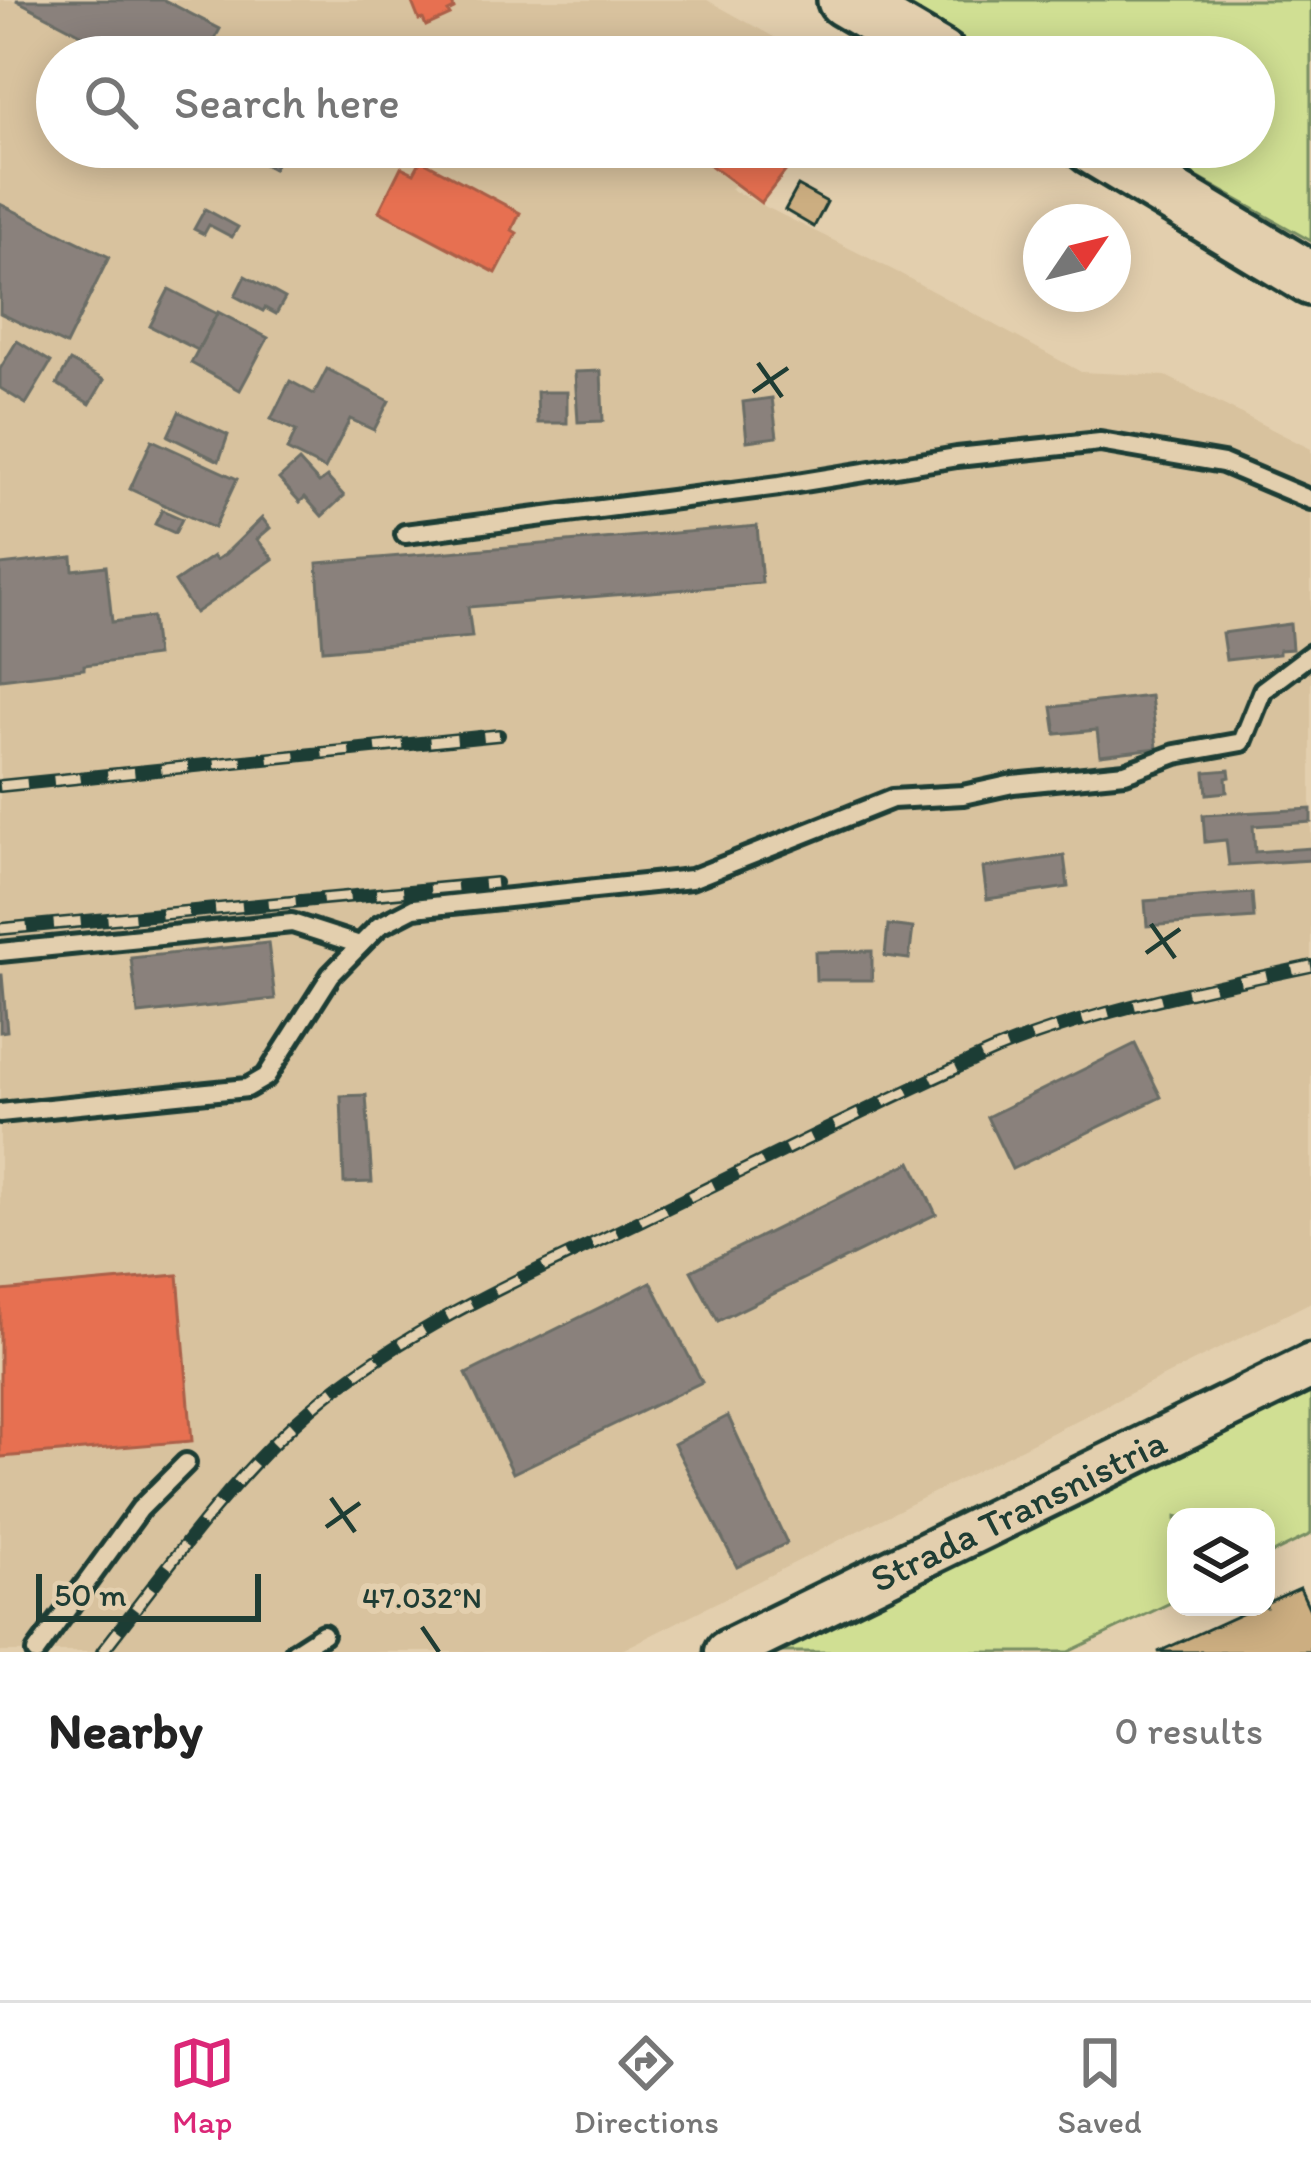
<!DOCTYPE html>
<html lang="en">
<head>
<meta charset="utf-8">
<style>
  :root { --surface:#fff; --page:#f6f6f6; --text:#222; --muted:#767676; --line:#e0e0e0; --accent:#db2777 }
  body { margin:0; font-family:Itim,sans-serif; background:var(--page); color:var(--text) }
  .controls { position:absolute; right:36px; bottom:36px; display:grid; overflow:hidden; border-radius:24px; box-shadow:0 6px 30px #0003 }
  .controls button { width:108px; height:108px; display:grid; place-items:center; padding:0; border:0; border-bottom:3px solid var(--line); background:var(--surface); color:var(--text); font:60px sans-serif }
  .compass { position:absolute; left:1023px; top:204px; width:108px; height:108px; border-radius:50%; background:var(--surface); box-shadow:0 6px 30px #0003; rotate:55deg }
  .scale { position:absolute; left:36px; bottom:30px; width:225px; box-sizing:border-box; padding-left:12px; border:6px solid #1f3d34; border-top:0; font-size:33px; line-height:42px; white-space:nowrap; color:#1f3d34; -webkit-text-stroke:9px #e3cfae; paint-order:stroke }
  .list { margin:0; padding:0; list-style:none }
  h2 { display:flex; justify-content:space-between; align-items:center; height:156px; margin:0; padding:0 48px; font-size:51px }
  h2 small { font-size:39px; font-weight:400; color:var(--muted) }
  .icon { flex:none; width:66px; height:66px; fill:none; stroke:currentColor; stroke-width:2; stroke-linecap:round; stroke-linejoin:round }
  .map { position:relative; flex:none; width:1311px; height:1652px; overflow:hidden }
  .search { position:absolute; background:var(--surface); box-shadow:0 6px 30px #0003; left:36px; right:36px; top:36px; height:132px; display:flex; align-items:center; gap:30px; box-sizing:border-box; padding:0 42px; border-radius:66px; color:var(--muted); font-size:45px }
  .sheet { height:348px; background:var(--surface) }
  nav { display:flex; justify-content:space-around; align-items:center; box-sizing:border-box; height:168px; border-top:3px solid var(--line); background:var(--surface); font-size:33px; color:var(--muted) }
  nav a { display:grid; justify-items:center; gap:6px }
  nav .on { color:var(--accent) }
  .map>svg:first-child { display:block }
  .built { fill:#d8c29e }
  .green { fill:#d0df93; stroke:#788e64; stroke-width:3 }
  .shops { fill:#e76f51; stroke:#ab6048; stroke-width:3 }
  .industry { fill:#8a817c; stroke:#6a6d66; stroke-width:3 }
  .building { fill:#ccae81; stroke:#1f3d34; stroke-width:3 }
  .lines { fill:none; stroke-linecap:round; stroke-linejoin:round }
  .service-casing { stroke:#1f3d34; stroke-width:26 }
  .tertiary-casing { stroke:#1f3d34; stroke-width:51 }
  .primary-casing { stroke:#1f3d34; stroke-width:60 }
  .service { stroke:#e3cfae; stroke-width:16 }
  .tertiary { stroke:#e3cfae; stroke-width:42 }
  .primary { stroke:#e3cfae; stroke-width:51 }
  .rail-casing { stroke:#1f3d34; stroke-width:14 }
  .rail { stroke:#e3cfae; stroke-width:9; stroke-dasharray:27; stroke-linecap:butt }
  .ticks { fill:none; stroke:#1f3d34; stroke-width:4.5 }
  .labels { text-anchor:middle; stroke-width:12; stroke-linejoin:round; paint-order:stroke }
  .street-label { font-size:39px; fill:#1f3d34; stroke:#e3cfae }
  .ticks-label { font-size:30px; text-anchor:middle; fill:#1f3d34; stroke:#e3cfae; stroke-width:12; stroke-linejoin:round; paint-order:stroke }
</style>
</head>
<body>
<div class="map">
<svg width="1311" height="1652" viewBox="0 0 1311 1652">
  <rect width="100%" height="100%" fill="#e3cfae"/>
  <filter id="ink" filterUnits="userSpaceOnUse"><feTurbulence type="fractalNoise" baseFrequency=".00833" numOctaves="2"/><feDisplacementMap in="SourceGraphic" scale="24" xChannelSelector="R" yChannelSelector="G"/><feConvolveMatrix kernelMatrix="1 2 1 2 8 2 1 2 1" color-interpolation-filters="sRGB"/></filter>
  <g filter="url(#ink)">
    <path class="built" d="M0 0H707L810 57H57V147H772L730 189 899 273 1081 372 1166 376 1311 449V1302L618 1652H0Z"/>
    <g class="green">
      <path d="M874 0H1311V241L1144 147H1254V57H979Z"/>
      <path d="M1311 1385V1534L1266 1556V1517H1176V1600L1068 1652H775Z"/>
    </g>
    <g class="shops">
      <path d="M411 0H451L454 9 448 12 450 15 426 26 423 19 419 20Z"/>
      <path d="M704 147H776L794 160 761 203 698 156Z"/>
      <path d="M421 160 520 213 512 230 517 233 496 273 379 211 401 167 414 173Z"/>
      <path d="M178 1275 192 1441 0 1457V1291Z"/>
    </g>
    <g class="industry">
      <path d="M16 0H164L220 29 205 57H125Z"/>
      <path d="M232 147H285L273 169Z"/>
      <path d="M0 204 109 257 66 345 0 313Z"/>
      <path d="M205 209 238 227 232 237 209 225 204 234 194 229Z"/>
      <path d="M245 276 285 298 276 314 265 308 263 311 235 296Z"/>
      <path d="M169 289 217 314 198 350 150 326Z"/>
      <path d="M218 312 268 338 240 390 191 363Z"/>
      <path d="M17 341 51 362 26 404 0 388V369Z"/>
      <path d="M70 361 104 380 90 404 57 384Z"/>
      <path d="M327 369 389 401 374 430 350 419 325 469 287 450 296 431 271 419 290 381 314 394Z"/>
      <path d="M601 371 603 421 578 422 575 372Z"/>
      <path d="M537 392H567V423H538Z"/>
      <path d="M772 398 777 437 747 441 743 402Z"/>
      <path d="M179 412 228 435 219 461 168 436Z"/>
      <path d="M152 440 237 479 214 528 130 489Z"/>
      <path d="M299 461 319 483 327 477 344 496 322 516 305 497 300 502 279 479Z"/>
      <path d="M162 510 182 519 175 533 155 524Z"/>
      <path d="M262 518 270 528 257 539 273 559 195 613 175 582 213 556 216 560 225 554Z"/>
      <path d="M757 526 762 583 468 607 472 637 323 650 317 563Z"/>
      <path d="M72 557 73 570 106 566 112 622 152 617 156 656 84 665V669L0 679V565Z"/>
      <path d="M1290 624 1292 649 1279 650V654L1226 660 1222 633Z"/>
      <path d="M1151 696 1157 748 1100 755 1097 730 1056 734 1052 707Z"/>
      <path d="M1229 770 1230 777 1226 778 1227 792 1207 794 1205 772Z"/>
      <path d="M1311 809V822L1253 826 1255 852 1311 848V860L1229 865 1226 840 1205 842 1203 815Z"/>
      <path d="M1064 856 1068 887 987 899 983 868Z"/>
      <path d="M1252 893 1254 918 1147 926 1145 901Z"/>
      <path d="M888 925 913 928 909 959 885 956Z"/>
      <path d="M268 943 275 999 138 1014 131 958Z"/>
      <path d="M872 951V980H816L815 952Z"/>
      <path d="M0 975H2L7 1031 0 1032Z"/>
      <path d="M1135 1044 1161 1097 1012 1169 987 1117Z"/>
      <path d="M366 1095 372 1182 344 1183 341 1096Z"/>
      <path d="M911 1162 936 1214 718 1321 691 1271Z"/>
      <path d="M651 1282 702 1382 513 1473 466 1374Z"/>
      <path d="M728 1416 787 1543 737 1567 674 1444Z"/>
    </g>
    <g class="building">
      <path d="M798 186 827 202 814 227 785 210Z"/>
      <path d="M1300 1588 1311 1612V1652H1158L1257 1607H1266V1603Z"/>
    </g>
    <g class="lines">
      <defs>
        <g id="service">
          <path d="M405 534 779 486 957 457 1100 442 1223 463 1311 500"/>
          <path d="M0 952 292 923 360 945"/>
          <path d="M0 1113 247 1088 266 1077 331 975 379 926 414 908 691 879 892 799 963 795 1013 784 1125 773 1176 754 1242 742 1263 690 1311 654"/>
          <path d="M36 1652 140 1509 186 1463"/>
          <path d="M295 1652 323 1634"/>
        </g>
        <g id="tertiary">
          <path id="s1" d="M727 1652 1311 1366"/>
        </g>
        <g id="primary">
          <path d="M844 0 941 57"/>
          <path d="M1091 147 1311 279"/>
        </g>
      </defs>
      <use href="#service" class="service-casing"/>
      <use href="#tertiary" class="tertiary-casing"/>
      <use href="#primary" class="primary-casing"/>
      <use href="#service" class="service"/>
      <use href="#tertiary" class="tertiary"/>
      <use href="#primary" class="primary"/>
      <defs>
        <g id="rail">
          <path d="M0 786 499 735"/>
          <path d="M0 929 496 883"/>
          <path d="M102 1652C163 1574 223 1489 296 1422 395 1331 523 1278 642 1220 760 1163 876 1103 996 1050 1097 1009 1205 989 1311 966"/>
        </g>
      </defs>
      <use href="#rail" class="rail-casing"/>
      <use href="#rail" class="rail"/>
    </g>
  </g>
  <path class="ticks" d="M758 363 782 397M753 392 788 368M1151 924 1175 958M1146 953 1180 929M331 1498 355 1532M326 1527 360 1503M422 1627 439 1652"/>
  <g class="labels">
    <g class="street-label">
      <text dy="14" stroke="none"><textPath href="#s1" startOffset="324">Strada Transnistria</textPath></text>
    </g>
  </g>
  <g class="ticks-label">
    <text x="422" y="1608">47.032°N</text>
  </g>
</svg>
<div class="controls">
<button><svg class="icon" aria-label="layers" viewBox="0 0 24 24"><path d="M12 4l9 5-9 5-9-5zM3 14l9 5 9-5"/></svg></button>
</div>
<svg class="compass" viewBox="-18 -18 36 36"><path d="M0-13l5 13h-10z" fill="#e53935"/><path d="M0 13l5-13h-10z" fill="#767676"/></svg>
<div class="scale">50 m</div>
<div class="search"><svg class="icon" aria-label="search" viewBox="0 0 24 24"><circle cx="10" cy="10" r="6"/><path d="M15 15l6 6"/></svg>Search here</div>
</div>
<section class="sheet">
<h2>Nearby<small>0 results</small></h2>
<ul class="list">
</ul>
</section>
<nav>
<a class="on"><svg class="icon" aria-label="map" viewBox="0 0 24 24"><path d="M3 6l6-2 6 2 6-2v14l-6 2-6-2-6 2zM9 4v14M15 6v14"/></svg>Map</a>
<a><svg class="icon" aria-label="directions" viewBox="0 0 24 24"><path d="M12 3l9 9-9 9-9-9zM9 14v-3h6M13 9l2 2-2 2"/></svg>Directions</a>
<a><svg class="icon" aria-label="saved" viewBox="0 0 24 24"><path d="M7 4h10v16l-5-4-5 4z"/></svg>Saved</a>
</nav>
</body>
</html>
